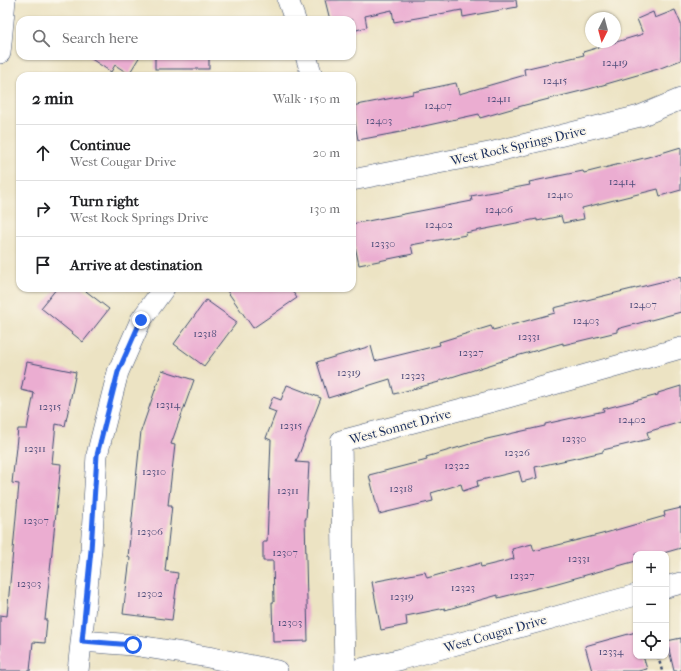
<!DOCTYPE html>
<html lang="en">
<head>
<meta charset="utf-8">
<style>
  :root { --surface:#fff; --page:#f2f2f2; --text:#202124; --muted:#757577; --line:#e0e0e0 }
  body { margin:0; font-family:"IM FELL French Canon",serif; background:var(--page); color:var(--text) }
  .controls { position:absolute; right:12px; bottom:12px; display:grid; overflow:hidden; border-radius:8px; box-shadow:0 1px 3px #0004 }
  .controls button { width:36px; height:36px; display:grid; place-items:center; padding:0; border:0; border-bottom:1px solid var(--line); background:var(--surface); color:var(--text); font:20px sans-serif }
  .compass { position:absolute; left:585px; top:12px; width:36px; height:36px; border-radius:50%; background:var(--surface); box-shadow:0 1px 3px #0004; rotate:186deg }
  .stop { position:absolute; width:12px; height:12px; margin:-9px; border:3px solid #2563eb; border-radius:50%; background:#fff }
  .stop.end { background:#2563eb; border-color:#fff; box-shadow:0 1px 4px #0008 }
  .list { margin:0; padding:0; list-style:none }
  h2 { display:flex; justify-content:space-between; align-items:center; height:52px; margin:0; padding:0 16px; font-size:17px }
  h2 small { font-size:13px; font-weight:400; color:var(--muted) }
  .list li { display:grid; grid-template-columns:26px 1fr auto; gap:12px; align-items:center; box-sizing:border-box; height:56px; padding:0 16px; border-top:1px solid var(--line) }
  .list b { display:block; font-size:15px; white-space:nowrap }
  .list p { margin:0; font-size:13px; white-space:nowrap; color:var(--muted) }
  .list em { font-size:13px; font-style:normal; color:var(--muted) }
  .icon { flex:none; width:22px; height:22px; fill:none; stroke:currentColor; stroke-width:2; stroke-linecap:round; stroke-linejoin:round }
  .map { position:relative; flex:none; width:681px; height:671px; overflow:hidden }
  .search { position:absolute; background:var(--surface); box-shadow:0 1px 3px #0004; left:16px; top:16px; width:340px; height:44px; display:flex; align-items:center; gap:10px; box-sizing:border-box; padding:0 14px; border-radius:12px; color:var(--muted); font-size:15px }
  .panel { position:absolute; background:var(--surface); box-shadow:0 1px 3px #0004; left:16px; top:72px; width:340px; height:220px; border-radius:12px }
  .map>svg:first-child { display:block }
  .building { fill:#ebadd1 }
  .lines { fill:none; stroke-linecap:round; stroke-linejoin:round }
  .minor-casing { stroke:#3a4a6d; stroke-width:22 }
  .path { stroke:#3a4a6d; stroke-width:2.5; stroke-dasharray:3 3; stroke-linecap:butt }
  .minor { stroke:#fff; stroke-width:21 }
  .route { stroke:#2563eb; stroke-width:5 }
  .labels { text-anchor:middle; stroke-width:3.5; stroke-linejoin:round; paint-order:stroke }
  .number-label { font-size:11px; fill:#4f4e7b }
  .street-label { font-size:13px; fill:#1b2f5e; stroke:#fbf7ec }
</style>
</head>
<body>
<div class="map">
<svg width="681" height="671" viewBox="0 0 681 671">
  <rect width="100%" height="100%" fill="#fbf7ec"/>
  <filter id="ink" filterUnits="userSpaceOnUse"><feTurbulence type="fractalNoise" baseFrequency=".025" numOctaves="2"/><feDisplacementMap in="SourceGraphic" scale="8" xChannelSelector="R" yChannelSelector="G"/><feConvolveMatrix kernelMatrix="1 2 1 2 8 2 1 2 1" color-interpolation-filters="sRGB"/></filter>
  <filter id="wash" filterUnits="userSpaceOnUse"><feTurbulence type="fractalNoise" baseFrequency=".012" numOctaves="4" result="noise"/><feDisplacementMap in="SourceGraphic" scale="16" xChannelSelector="R" yChannelSelector="G"/><feGaussianBlur stdDeviation="0.9" result="paint"/><feColorMatrix in="noise" values="0 0 0 0 0 0 0 0 0 0 0 0 0 0 0 0 0 1.4 0 .05"/><feComposite in="paint" operator="in"/></filter>
  <g filter="url(#wash)">
    <rect width="100%" height="100%" fill="#ece3c3"/>
    <g id="blocks">
      <g class="building">
        <path d="M325 0H516L517 7 463 17 462 10 394 22 392 10 365 16 367 27 353 31 352 20H330Z"/>
        <path d="M675 10 681 24V60L658 69 589 89 525 105 480 118 479 114 406 130V131L358 140 352 106 413 94V92L456 83 459 94 525 75 524 69 584 55 583 52 643 34 637 19 653 12 655 18Z"/>
        <path d="M87 56H140L129 74 115 65 111 72Z"/>
        <rect x="155" y="56" width="54" height="13"/>
        <path d="M681 147V190L660 196 658 189 582 208 584 219 563 223 561 216 537 221V219L465 233 466 235 411 245 413 254 359 265 352 232V224L472 201 471 196 530 185 529 182 583 171 584 173 648 157Z"/>
        <path d="M681 277V312L617 329V332L563 345V343L502 360V361L439 381V382L394 394 390 379 328 398 317 362 371 346 375 361 440 345 439 342 491 326 493 330 555 313 554 308Z"/>
        <path d="M57 288H82L109 309 83 342 41 308Z"/>
        <path d="M225 288H290L297 298 253 328Z"/>
        <path d="M206 300 237 322 204 366 174 344Z"/>
        <path d="M27 362 76 372 65 426 56 424 52 463 61 464 45 620H47L45 643 33 642 30 671H0V615L7 616 19 484 12 483 18 429H27L34 393 21 390Z"/>
        <path d="M162 370 194 380 171 444 175 445 168 505H172L165 571 178 573 172 620 123 614 130 558 128 557 141 431Z"/>
        <path d="M287 385 321 398 296 462 309 463 306 519H305L308 641 273 642 272 602H274L273 561H263V542H267L271 440 266 438 276 412 268 409 273 397 281 400Z"/>
        <path d="M681 386V422L647 432 649 439 603 450V452L535 467 537 478 522 482 519 471 477 481 478 486 463 491 461 484 431 493 433 501 379 514 369 475 427 460 426 457 487 439 545 426V424L604 411 603 409 658 395V393Z"/>
        <path d="M681 508V548L660 554H636V561L554 584 498 598V595L445 610V608L406 616 407 625 381 630 372 582 425 572 427 578 480 563 481 567 514 559 512 549 532 544 534 551 602 534 665 516 664 512Z"/>
        <path d="M636 632V656H643L647 669 638 671H592L585 646Z"/>
        <path d="M681 638V671H674L667 641Z"/>
      </g>
    </g>
  </g>
  <g filter="url(#ink)">
    <use href="#blocks" fill-opacity="0" stroke="#3a4a6d" stroke-width="1"/>
    <g class="lines">
      <defs>
        <g id="minor">
          <path d="M288 0 295 20"/>
          <path d="M0 53 5 0"/>
          <path d="M306 56 312 76"/>
          <path d="M352 180 494 152 640 116 681 99"/>
          <path d="M666 587 681 583"/>
          <path d="M82 641 133 645 208 657 277 671"/>
          <path d="M78 671 91 550 97 455 118 372 141 320 164 288"/>
          <path d="M345 671 341 441 508 397 681 348"/>
          <path d="M353 671 402 659 636 595"/>
        </g>
      </defs>
      <use href="#minor" class="minor-casing"/>
      <path class="path" d="M658 656 662 671"/>
      <use href="#minor" class="minor"/>
    </g>
  </g>
  <g class="lines" filter="url(#ink)">
    <path class="route" d="M133 645 82 641 91 550 97 455 118 372 141 320"/>
  </g>
  <g class="labels">
    <g class="number-label">
      <text x="615" y="66">12419</text>
      <text x="555" y="84">12415</text>
      <text x="499" y="102">12411</text>
      <text x="438" y="109">12407</text>
      <text x="379" y="124">12403</text>
      <text x="622" y="185">12414</text>
      <text x="560" y="198">12410</text>
      <text x="499" y="213">12406</text>
      <text x="439" y="228">12402</text>
      <text x="383" y="247">12330</text>
      <text x="643" y="308">12407</text>
      <text x="586" y="324">12403</text>
      <text x="205" y="337">12318</text>
      <text x="529" y="340">12331</text>
      <text x="471" y="356">12327</text>
      <text x="349" y="376">12319</text>
      <text x="413" y="379">12323</text>
      <text x="168" y="408">12314</text>
      <text x="50" y="410">12315</text>
      <text x="632" y="423">12402</text>
      <text x="291" y="429">12315</text>
      <text x="574" y="442">12330</text>
      <text x="35" y="452">12311</text>
      <text x="517" y="456">12326</text>
      <text x="457" y="469">12322</text>
      <text x="154" y="475">12310</text>
      <text x="401" y="492">12318</text>
      <text x="288" y="494">12311</text>
      <text x="36" y="524">12307</text>
      <text x="150" y="535">12306</text>
      <text x="285" y="556">12307</text>
      <text x="579" y="562">12331</text>
      <text x="522" y="579">12327</text>
      <text x="29" y="587">12303</text>
      <text x="463" y="591">12323</text>
      <text x="150" y="597">12302</text>
      <text x="402" y="600">12319</text>
      <text x="290" y="626">12303</text>
      <text x="611" y="655">12334</text>
    </g>
    <g class="street-label">
      <text transform="translate(518 145) rotate(-13)" y="5">West Rock Springs Drive</text>
      <text transform="translate(400 426) rotate(-15)" y="5">West Sonnet Drive</text>
      <text transform="translate(495 633) rotate(-16)" y="5">West Cougar Drive</text>
    </g>
  </g>
</svg>
<div class="controls">
<button>+</button>
<button>−</button>
<button><svg class="icon" aria-label="locate" viewBox="0 0 24 24"><circle cx="12" cy="12" r="6"/><path d="M12 2v4M12 18v4M2 12h4M18 12h4"/></svg></button>
</div>
<svg class="compass" viewBox="-18 -18 36 36"><path d="M0-13l5 13h-10z" fill="#e53935"/><path d="M0 13l5-13h-10z" fill="#757577"/></svg>
<div class="stop" style="left:133px;top:645px"></div>
<div class="stop end" style="left:141px;top:320px"></div>
<div class="search"><svg class="icon" aria-label="search" viewBox="0 0 24 24"><circle cx="10" cy="10" r="6"/><path d="M15 15l6 6"/></svg>Search here</div>
<section class="panel">
<h2>2 min<small>Walk · 150 m</small></h2>
<ul class="list">
<li><svg class="icon" aria-label="ahead" viewBox="0 0 24 24"><path d="M12 20V5M6 11l6-6 6 6"/></svg><div><b>Continue</b><p>West Cougar Drive</p></div><em>20 m</em></li>
<li><svg class="icon" aria-label="right" viewBox="0 0 24 24"><path d="M7 20v-9h11M14 6l5 5-5 5"/></svg><div><b>Turn right</b><p>West Rock Springs Drive</p></div><em>130 m</em></li>
<li><svg class="icon" aria-label="arrive" viewBox="0 0 24 24"><path d="M6 21V4h12l-3 4 3 4H6"/></svg><div><b>Arrive at destination</b></div></li>
</ul>
</section>
</div>
</body>
</html>
